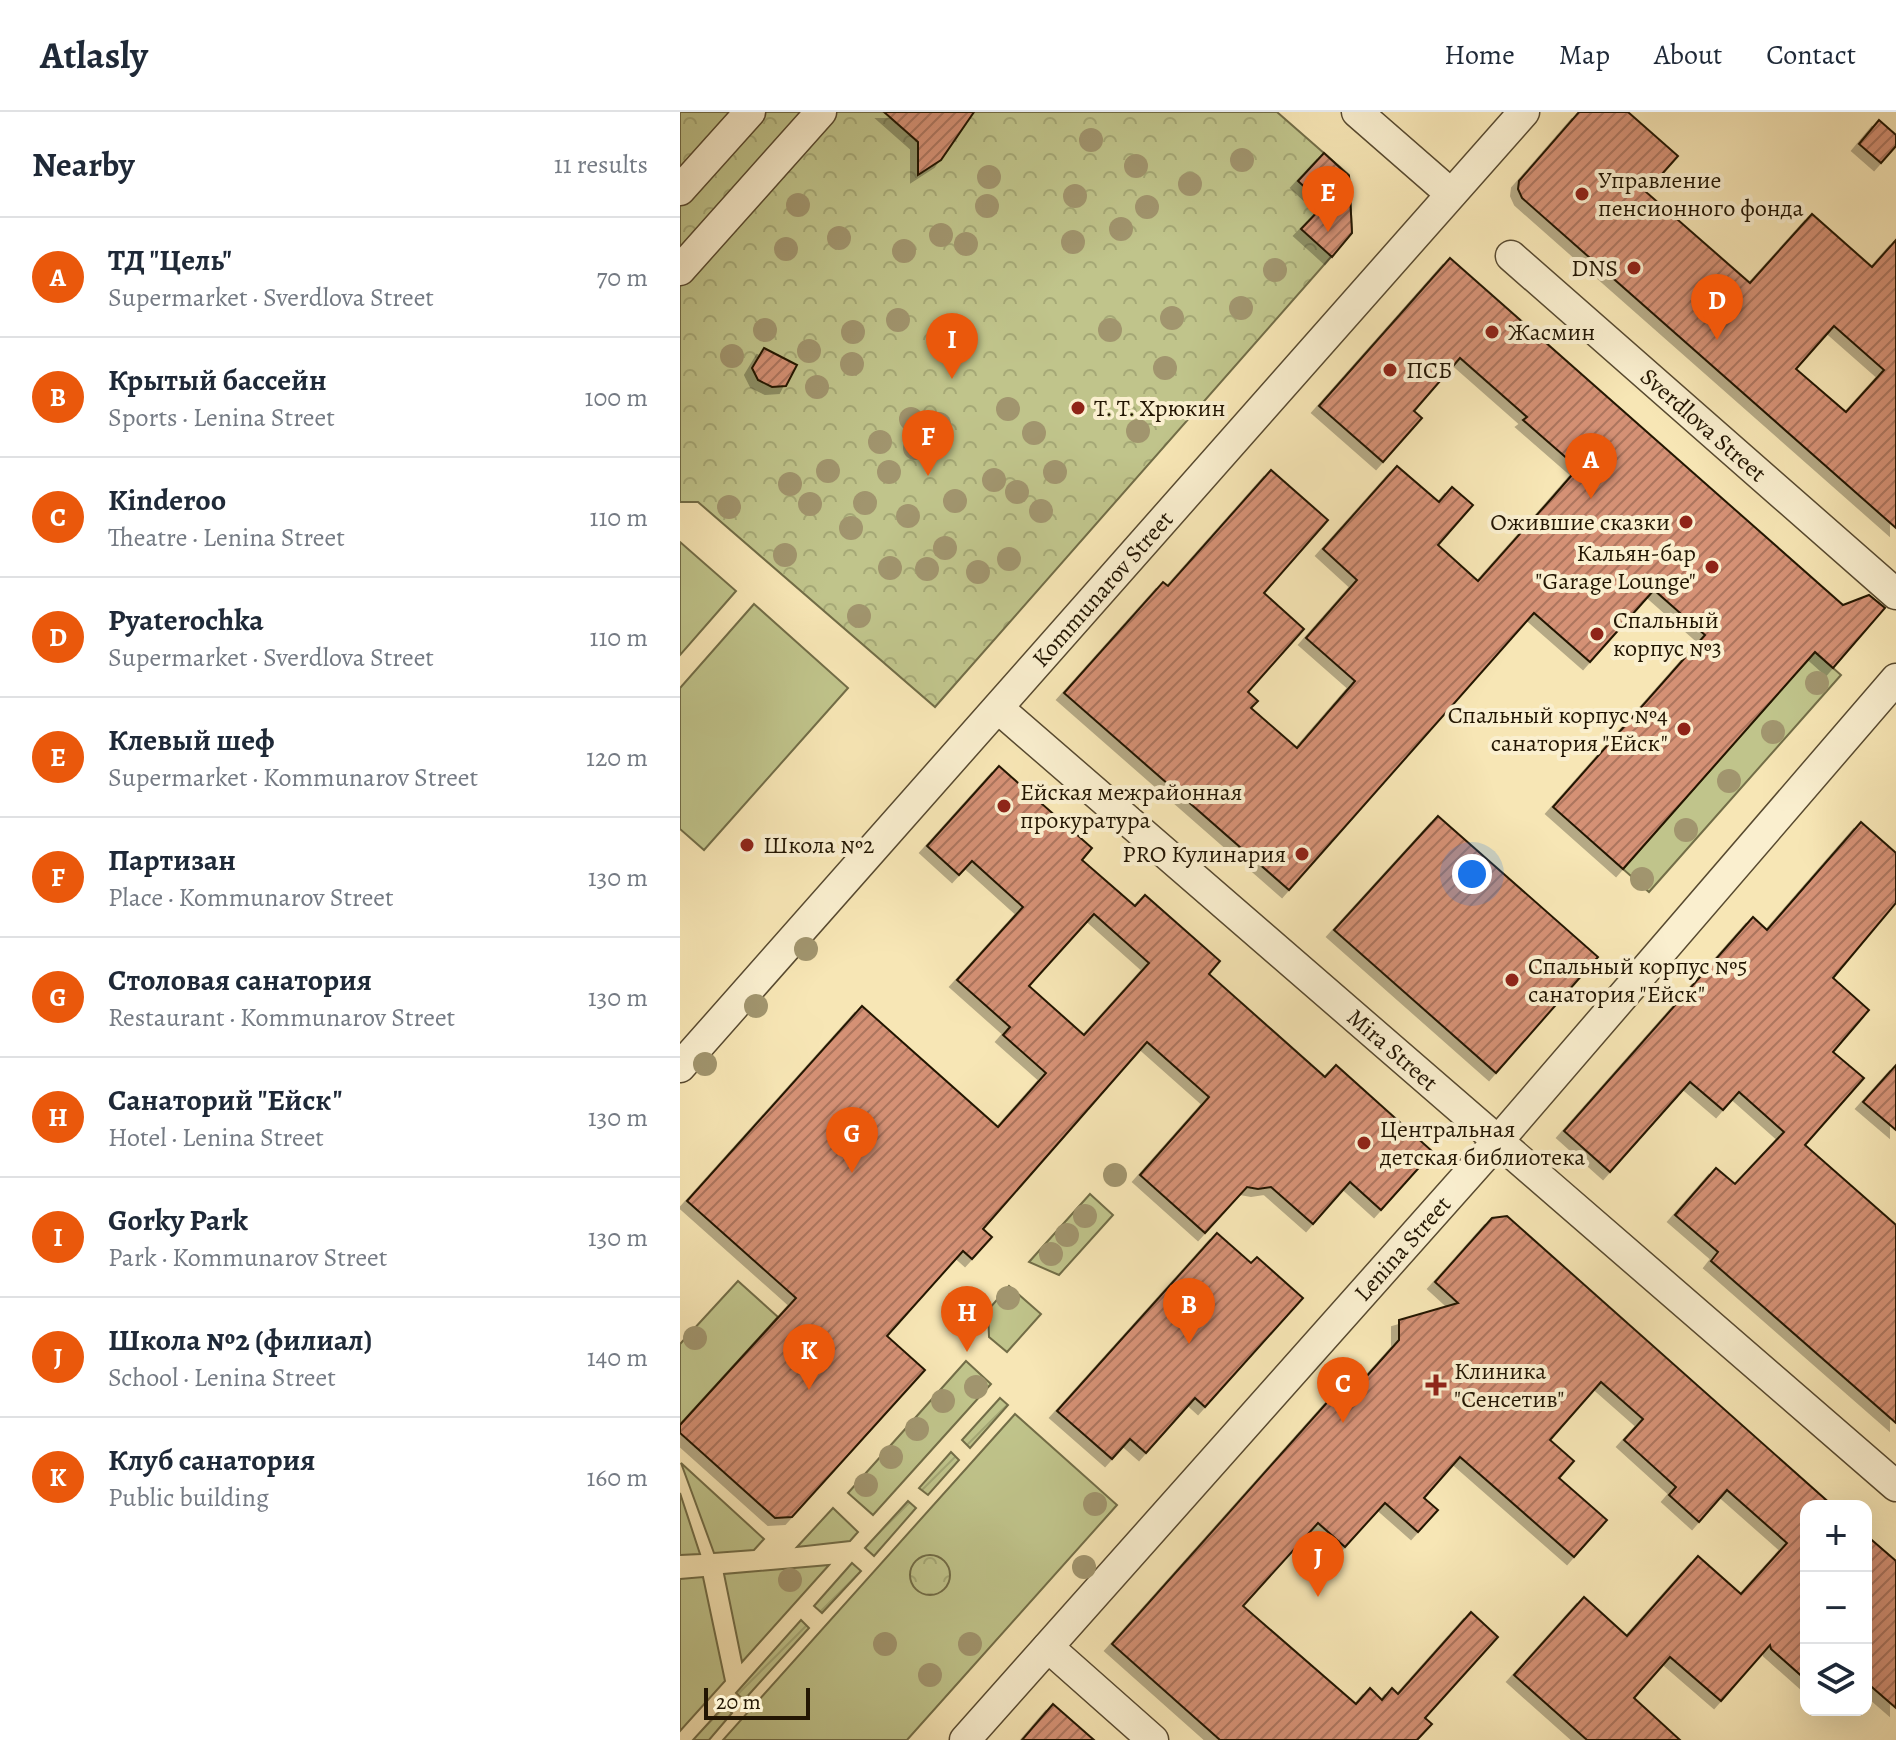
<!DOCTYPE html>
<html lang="en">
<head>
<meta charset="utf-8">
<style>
  :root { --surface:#fff; --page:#f2f2f3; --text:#1f2937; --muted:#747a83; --line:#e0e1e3; --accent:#ea580c }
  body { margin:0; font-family:Alegreya,serif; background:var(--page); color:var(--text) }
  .controls { position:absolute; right:24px; bottom:24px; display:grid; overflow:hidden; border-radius:16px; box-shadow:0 8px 32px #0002 }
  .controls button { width:72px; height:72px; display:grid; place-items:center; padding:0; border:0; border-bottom:2px solid var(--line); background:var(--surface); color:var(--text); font:40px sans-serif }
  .scale { position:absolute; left:24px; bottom:20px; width:106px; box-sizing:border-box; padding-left:8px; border:4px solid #231603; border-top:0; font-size:22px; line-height:28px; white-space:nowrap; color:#231603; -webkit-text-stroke:6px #faefcf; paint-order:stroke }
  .you { position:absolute; left:792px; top:762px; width:28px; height:28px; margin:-20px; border:6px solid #fff; border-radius:50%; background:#1a73e8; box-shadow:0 0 0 12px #1a73e833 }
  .badge { display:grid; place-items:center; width:52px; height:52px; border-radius:50%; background:var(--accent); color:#fff; font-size:26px; font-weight:700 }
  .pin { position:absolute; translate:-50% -66px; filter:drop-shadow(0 2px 4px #0008) }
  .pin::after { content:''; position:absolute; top:42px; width:28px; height:24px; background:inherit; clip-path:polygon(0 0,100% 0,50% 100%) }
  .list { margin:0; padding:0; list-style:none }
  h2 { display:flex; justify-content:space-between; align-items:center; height:104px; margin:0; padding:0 32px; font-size:34px }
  h2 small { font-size:26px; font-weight:400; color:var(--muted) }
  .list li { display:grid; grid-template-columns:52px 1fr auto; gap:24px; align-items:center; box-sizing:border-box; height:120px; padding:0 32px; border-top:2px solid var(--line) }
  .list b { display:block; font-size:30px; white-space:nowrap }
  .list p { margin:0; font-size:26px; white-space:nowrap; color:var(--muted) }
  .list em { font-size:26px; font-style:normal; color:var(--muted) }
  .icon { flex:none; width:44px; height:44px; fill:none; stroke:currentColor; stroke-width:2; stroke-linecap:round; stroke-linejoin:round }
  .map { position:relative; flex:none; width:1216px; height:1628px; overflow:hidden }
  header { display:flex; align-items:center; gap:48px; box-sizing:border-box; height:112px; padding:0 40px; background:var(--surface); border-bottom:2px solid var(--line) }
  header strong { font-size:38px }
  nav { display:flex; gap:44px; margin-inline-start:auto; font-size:28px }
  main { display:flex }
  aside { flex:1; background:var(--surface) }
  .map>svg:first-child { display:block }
  .grass { fill:#c0c48b; stroke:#726d47; stroke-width:2 }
  .park { fill:url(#park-crowns); stroke:#726d47; stroke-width:2 }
  .garden { fill:url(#garden-furrows); stroke:#726d47; stroke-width:2 }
  .building { fill:url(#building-hatch); stroke:#231603; stroke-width:2; fill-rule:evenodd; filter:url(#shadow) }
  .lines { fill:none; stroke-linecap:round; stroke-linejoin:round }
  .street-casing { stroke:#584a30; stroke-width:33 }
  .street { stroke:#faefcf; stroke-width:30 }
  .tree { fill:#a1956e }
  .poi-dot { fill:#8f2418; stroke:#faefcf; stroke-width:3 }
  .labels { text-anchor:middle; stroke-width:8; stroke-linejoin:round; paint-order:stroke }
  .poi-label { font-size:24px; fill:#231603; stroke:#faefcf; text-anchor:start }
  .street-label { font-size:24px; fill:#231603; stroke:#faefcf }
</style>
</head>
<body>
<header>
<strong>Atlasly</strong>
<nav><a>Home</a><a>Map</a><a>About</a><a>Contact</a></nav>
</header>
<main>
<aside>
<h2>Nearby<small>11 results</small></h2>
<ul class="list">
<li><span class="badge">A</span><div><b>ТД &quot;Цель&quot;</b><p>Supermarket · Sverdlova Street</p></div><em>70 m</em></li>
<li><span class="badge">B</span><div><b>Крытый бассейн</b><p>Sports · Lenina Street</p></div><em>100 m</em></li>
<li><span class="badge">C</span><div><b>Kinderoo</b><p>Theatre · Lenina Street</p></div><em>110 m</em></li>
<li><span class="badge">D</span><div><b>Pyaterochka</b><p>Supermarket · Sverdlova Street</p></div><em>110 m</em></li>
<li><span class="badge">E</span><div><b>Клевый шеф</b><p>Supermarket · Kommunarov Street</p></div><em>120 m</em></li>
<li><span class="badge">F</span><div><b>Партизан</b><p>Place · Kommunarov Street</p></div><em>130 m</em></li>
<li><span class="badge">G</span><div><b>Столовая санатория</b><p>Restaurant · Kommunarov Street</p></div><em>130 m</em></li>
<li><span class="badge">H</span><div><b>Санаторий &quot;Ейск&quot;</b><p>Hotel · Lenina Street</p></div><em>130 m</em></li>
<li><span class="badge">I</span><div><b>Gorky Park</b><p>Park · Kommunarov Street</p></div><em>130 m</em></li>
<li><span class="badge">J</span><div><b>Школа №2 (филиал)</b><p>School · Lenina Street</p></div><em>140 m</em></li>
<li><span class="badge">K</span><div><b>Клуб санатория</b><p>Public building</p></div><em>160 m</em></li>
</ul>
</aside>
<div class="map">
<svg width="1216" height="1628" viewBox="0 0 1216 1628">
  <defs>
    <pattern id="park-crowns" width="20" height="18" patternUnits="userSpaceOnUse" patternTransform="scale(2)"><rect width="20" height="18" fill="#c0c48b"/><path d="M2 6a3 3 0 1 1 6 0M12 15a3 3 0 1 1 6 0" fill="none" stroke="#a5a876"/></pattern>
    <pattern id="garden-furrows" width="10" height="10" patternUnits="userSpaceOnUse" patternTransform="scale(2)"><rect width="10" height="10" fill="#c0c48b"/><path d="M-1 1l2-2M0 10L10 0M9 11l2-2" fill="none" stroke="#a5a876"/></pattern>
    <pattern id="building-hatch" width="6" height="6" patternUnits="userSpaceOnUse" patternTransform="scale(2)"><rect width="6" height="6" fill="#d59175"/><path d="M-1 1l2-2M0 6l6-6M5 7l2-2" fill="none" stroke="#ac755e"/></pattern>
    <filter id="shadow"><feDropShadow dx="-7" dy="7" stdDeviation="0" flood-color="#0004"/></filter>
  </defs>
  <rect width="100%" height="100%" fill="#f7e6b5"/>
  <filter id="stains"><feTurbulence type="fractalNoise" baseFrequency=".0025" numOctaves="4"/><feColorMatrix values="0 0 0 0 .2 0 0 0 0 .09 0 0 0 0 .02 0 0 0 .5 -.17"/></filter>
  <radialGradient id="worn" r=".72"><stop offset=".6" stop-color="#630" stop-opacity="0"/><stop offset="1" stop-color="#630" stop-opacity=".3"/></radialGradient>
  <g class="grass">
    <path d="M0 430 56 479 0 543Z"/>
    <path d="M74 492 168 576 24 738 0 717V576Z"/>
    <path d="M1135 540 1161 563 969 780 943 757Z"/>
    <path d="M410 1082 433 1103 379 1163 349 1150Z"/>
    <path d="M58 1169 98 1205 0 1313V1232Z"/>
    <path d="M329 1174 361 1202 327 1240 309 1225 308 1198Z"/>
    <path d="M286 1249 311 1272 193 1403 168 1381Z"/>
    <path d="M335 1302 437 1393 227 1628H43Z"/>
    <path d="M1 1351 84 1427 74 1438 34 1441Z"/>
    <path d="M0 1381 20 1442 0 1443Z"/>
    <path d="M153 1396 178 1420 170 1429 117 1435Z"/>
    <path d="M149 1453 62 1550 44 1462Z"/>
    <path d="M23 1465 45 1569 0 1619V1467Z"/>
  </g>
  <g class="park">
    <path d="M0 0H597L669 63 672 121 255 595 18 390H0Z"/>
    <circle cx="250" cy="1463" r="20"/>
  </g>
  <g class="garden">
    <path d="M320 1286 328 1293 290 1336 282 1328Z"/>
    <path d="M271 1340 279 1348 248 1383 239 1376Z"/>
    <path d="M228 1389 236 1396 194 1444 185 1436Z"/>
    <path d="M172 1451 181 1459 142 1501 134 1494Z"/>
    <path d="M121 1508 129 1516 64 1588 56 1581Z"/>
    <path d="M44 1594 52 1601 29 1628H13Z"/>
  </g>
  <g class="building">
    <path d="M204 0H294L261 48 238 63V30Z"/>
    <path d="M899 0H948L998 44 966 80 1070 171 1132 102 1192 155 1216 128V416L842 86 838 77 839 69ZM1154 214 1204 258 1166 300 1116 257Z"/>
    <path d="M1199 8 1216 23V34L1201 51 1179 32Z"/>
    <path d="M644 41 669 64 672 121 652 145 621 117 644 93 618 69Z"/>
    <path d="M770 146 1163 493 1189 483 1205 496 1153 556 1135 540 943 757 873 695 1025 523 974 478 910 550 854 501 609 778 384 581 483 470 488 474 591 358 648 408 584 481 624 517 568 580 578 589 571 596 617 636 675 569 626 526 677 468 643 437 717 354 759 390 772 375 793 393 758 433 798 469 871 387 898 356 843 308 847 305 780 246 734 299 742 306 703 350 639 294Z"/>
    <path d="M84 236 117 253 106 274 92 275 78 268 72 256Z"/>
    <path d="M319 654 412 736 402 748 455 794 465 783 540 849 529 862 645 965 656 953 753 1040 701 1098 670 1070 633 1112 591 1075 578 1077 567 1075 525 1121 460 1063 529 985 467 930 303 1117 312 1125 292 1147 283 1139 207 1224 245 1258 112 1405 95 1406 0 1321V1313L116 1186 7 1089 182 894 318 1015 366 961 323 923 330 915 277 868 343 795 292 749 279 763 247 734ZM414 802 469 851 404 923 349 874Z"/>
    <path d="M758 704 918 845 816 961 654 818Z"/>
    <path d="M1181 710 1216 741V791L1153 866 1189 898 1153 940 1184 966 1125 1033 1216 1113V1311L1031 1149 1038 1140 995 1103 1036 1056 1055 1072 1104 1020 1059 980 1043 998 1010 970 930 1060 884 1019 1073 805 1087 818Z"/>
    <path d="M1216 953V1018L1183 990Z"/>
    <path d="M827 1104 1153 1394H1126V1568L1091 1537 1090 1533 1041 1589 990 1545 954 1586 1000 1628H907L834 1563 904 1485 947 1524 1018 1444 1061 1482 1107 1431 1047 1378 1019 1410 989 1383 996 1375 944 1328 963 1307 921 1270 870 1328 894 1349 879 1366 927 1408 894 1445 780 1345 744 1386 758 1398 738 1420 705 1391 665 1435 638 1411 563 1494 676 1592 690 1576 702 1588 712 1576 718 1582 791 1500 818 1525 745 1606 752 1612 737 1628H540L432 1532 668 1267 677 1275 719 1228V1208L778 1191 755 1170 812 1106Z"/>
    <path d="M537 1121 571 1151 577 1145 623 1186 525 1295 515 1286 466 1341 450 1327 432 1347 377 1299Z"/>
    <path d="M1186 1423 1216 1449V1596L1186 1570Z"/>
    <path d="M373 1592 414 1628H342Z"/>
  </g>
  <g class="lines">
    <defs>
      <g id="street">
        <path d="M677 0 771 82"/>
        <path d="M0 78 70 0"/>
        <path id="s1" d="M831 144 1216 482"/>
        <path d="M0 158 141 0"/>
        <path id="s2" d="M318 596 1216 1374"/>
        <path id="s3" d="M0 955 844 0"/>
        <path d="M368 1535 473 1628"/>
        <path id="s4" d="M285 1628 818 1029 1216 567"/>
      </g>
    </defs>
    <use href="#street" class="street-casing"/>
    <use href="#street" class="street"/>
  </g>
  <g class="tree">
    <circle cx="411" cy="28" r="12"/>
    <circle cx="562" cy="48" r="12"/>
    <circle cx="456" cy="54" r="12"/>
    <circle cx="309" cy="65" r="12"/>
    <circle cx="510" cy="72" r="12"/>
    <circle cx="395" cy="84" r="12"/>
    <circle cx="118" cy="93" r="12"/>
    <circle cx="307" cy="94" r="12"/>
    <circle cx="467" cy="95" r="12"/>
    <circle cx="441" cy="117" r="12"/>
    <circle cx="261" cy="123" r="12"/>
    <circle cx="159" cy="126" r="12"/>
    <circle cx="393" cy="130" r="12"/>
    <circle cx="286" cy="132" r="12"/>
    <circle cx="106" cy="137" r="12"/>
    <circle cx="224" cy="139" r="12"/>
    <circle cx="595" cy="158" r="12"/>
    <circle cx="561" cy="196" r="12"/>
    <circle cx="492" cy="206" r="12"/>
    <circle cx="218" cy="208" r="12"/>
    <circle cx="276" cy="215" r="12"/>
    <circle cx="85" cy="218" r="12"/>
    <circle cx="430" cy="218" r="12"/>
    <circle cx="173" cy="220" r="12"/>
    <circle cx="129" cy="239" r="12"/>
    <circle cx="52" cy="244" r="12"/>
    <circle cx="172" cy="252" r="12"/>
    <circle cx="485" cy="256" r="12"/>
    <circle cx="137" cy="275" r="12"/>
    <circle cx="328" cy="297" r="12"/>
    <circle cx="231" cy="307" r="12"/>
    <circle cx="259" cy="312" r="12"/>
    <circle cx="458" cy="319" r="12"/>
    <circle cx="354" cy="321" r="12"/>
    <circle cx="200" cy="330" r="12"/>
    <circle cx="235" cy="336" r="12"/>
    <circle cx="148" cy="359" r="12"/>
    <circle cx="209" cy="360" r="12"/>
    <circle cx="375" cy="360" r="12"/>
    <circle cx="314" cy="368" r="12"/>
    <circle cx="110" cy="372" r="12"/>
    <circle cx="337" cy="380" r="12"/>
    <circle cx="275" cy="389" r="12"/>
    <circle cx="185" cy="391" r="12"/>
    <circle cx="130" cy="392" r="12"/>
    <circle cx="49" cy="395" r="12"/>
    <circle cx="361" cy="399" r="12"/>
    <circle cx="228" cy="404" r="12"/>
    <circle cx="171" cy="416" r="12"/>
    <circle cx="265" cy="436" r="12"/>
    <circle cx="105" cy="443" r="12"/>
    <circle cx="329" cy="447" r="12"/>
    <circle cx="210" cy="456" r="12"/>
    <circle cx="247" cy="457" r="12"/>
    <circle cx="298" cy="460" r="12"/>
    <circle cx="179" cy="504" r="12"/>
    <circle cx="1137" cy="571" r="12"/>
    <circle cx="1093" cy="620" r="12"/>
    <circle cx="1049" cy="669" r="12"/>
    <circle cx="1006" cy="718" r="12"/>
    <circle cx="962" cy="767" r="12"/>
    <circle cx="126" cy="837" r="12"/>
    <circle cx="76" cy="894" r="12"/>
    <circle cx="25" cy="952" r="12"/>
    <circle cx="435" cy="1063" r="12"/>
    <circle cx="405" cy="1104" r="12"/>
    <circle cx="387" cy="1123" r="12"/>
    <circle cx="371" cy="1142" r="12"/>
    <circle cx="328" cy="1186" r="12"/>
    <circle cx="15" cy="1226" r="12"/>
    <circle cx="296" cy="1275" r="12"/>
    <circle cx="263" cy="1289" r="12"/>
    <circle cx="237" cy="1317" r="12"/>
    <circle cx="211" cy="1345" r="12"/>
    <circle cx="186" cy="1373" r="12"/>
    <circle cx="415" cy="1392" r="12"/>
    <circle cx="404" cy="1455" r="12"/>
    <circle cx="110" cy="1468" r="12"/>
    <circle cx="205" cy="1532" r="12"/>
    <circle cx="290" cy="1532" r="12"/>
    <circle cx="250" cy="1563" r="12"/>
  </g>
  <g class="poi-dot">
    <circle cx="902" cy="82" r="8"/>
    <circle cx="954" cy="156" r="8"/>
    <circle cx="812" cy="220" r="8"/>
    <circle cx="710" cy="258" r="8"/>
    <circle cx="398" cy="296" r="8"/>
    <circle cx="1006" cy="410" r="8"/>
    <circle cx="1032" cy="455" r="8"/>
    <circle cx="917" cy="522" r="8"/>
    <circle cx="1004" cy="617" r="8"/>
    <circle cx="324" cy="694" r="8"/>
    <circle cx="67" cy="733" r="8"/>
    <circle cx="622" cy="742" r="8"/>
    <circle cx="832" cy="868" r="8"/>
    <circle cx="684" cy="1031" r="8"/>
    <path d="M752 1261h8v8h8v8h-8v8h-8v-8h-8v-8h8z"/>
  </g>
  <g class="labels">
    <g class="poi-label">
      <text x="918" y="76">Управление<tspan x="918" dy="28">пенсионного фонда</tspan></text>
      <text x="938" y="164" text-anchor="end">DNS</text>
      <text x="828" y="228">Жасмин</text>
      <text x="726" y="266">ПСБ</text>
      <text x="414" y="304">Т. Т. Хрюкин</text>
      <text x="990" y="418" text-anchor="end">Ожившие сказки</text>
      <text x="1016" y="449" text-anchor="end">Кальян-бар<tspan x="1016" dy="28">"Garage Lounge"</tspan></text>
      <text x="933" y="516">Спальный<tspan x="933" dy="28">корпус №3</tspan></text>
      <text x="988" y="611" text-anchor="end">Спальный корпус №4<tspan x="988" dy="28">санатория "Ейск"</tspan></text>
      <text x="340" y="688">Ейская межрайонная<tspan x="340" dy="28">прокуратура</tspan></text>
      <text x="83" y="741">Школа №2</text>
      <text x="606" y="750" text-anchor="end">PRO Кулинария</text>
      <text x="848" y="862">Спальный корпус №5<tspan x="848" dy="28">санатория "Ейск"</tspan></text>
      <text x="700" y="1025">Центральная<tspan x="700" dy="28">детская библиотека</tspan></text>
      <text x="774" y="1267">Клиника<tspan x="774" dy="28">"Сенсетив"</tspan></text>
    </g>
    <g class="street-label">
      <text dy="8" stroke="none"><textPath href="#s1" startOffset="256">Sverdlova Street</textPath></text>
      <text dy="8" stroke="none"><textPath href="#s3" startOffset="638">Kommunarov Street</textPath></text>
      <text dy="8" stroke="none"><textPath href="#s2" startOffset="522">Mira Street</textPath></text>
      <text dy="8" stroke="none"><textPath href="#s4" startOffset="658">Lenina Street</textPath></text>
    </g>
  </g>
  <rect width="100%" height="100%" filter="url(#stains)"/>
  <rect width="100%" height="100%" fill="url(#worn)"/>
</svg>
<div class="controls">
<button>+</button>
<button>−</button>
<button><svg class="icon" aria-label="layers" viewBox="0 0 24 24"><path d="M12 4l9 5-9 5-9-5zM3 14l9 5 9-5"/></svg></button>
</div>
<div class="scale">20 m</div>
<div class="you"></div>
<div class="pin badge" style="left:911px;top:387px">A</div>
<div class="pin badge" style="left:509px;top:1232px">B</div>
<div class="pin badge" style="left:663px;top:1311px">C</div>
<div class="pin badge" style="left:1037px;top:228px">D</div>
<div class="pin badge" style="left:648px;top:120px">E</div>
<div class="pin badge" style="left:248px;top:364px">F</div>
<div class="pin badge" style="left:172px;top:1061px">G</div>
<div class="pin badge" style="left:287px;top:1240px">H</div>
<div class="pin badge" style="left:272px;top:267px">I</div>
<div class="pin badge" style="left:638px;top:1485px">J</div>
<div class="pin badge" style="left:129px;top:1278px">K</div>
</div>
</main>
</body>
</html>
